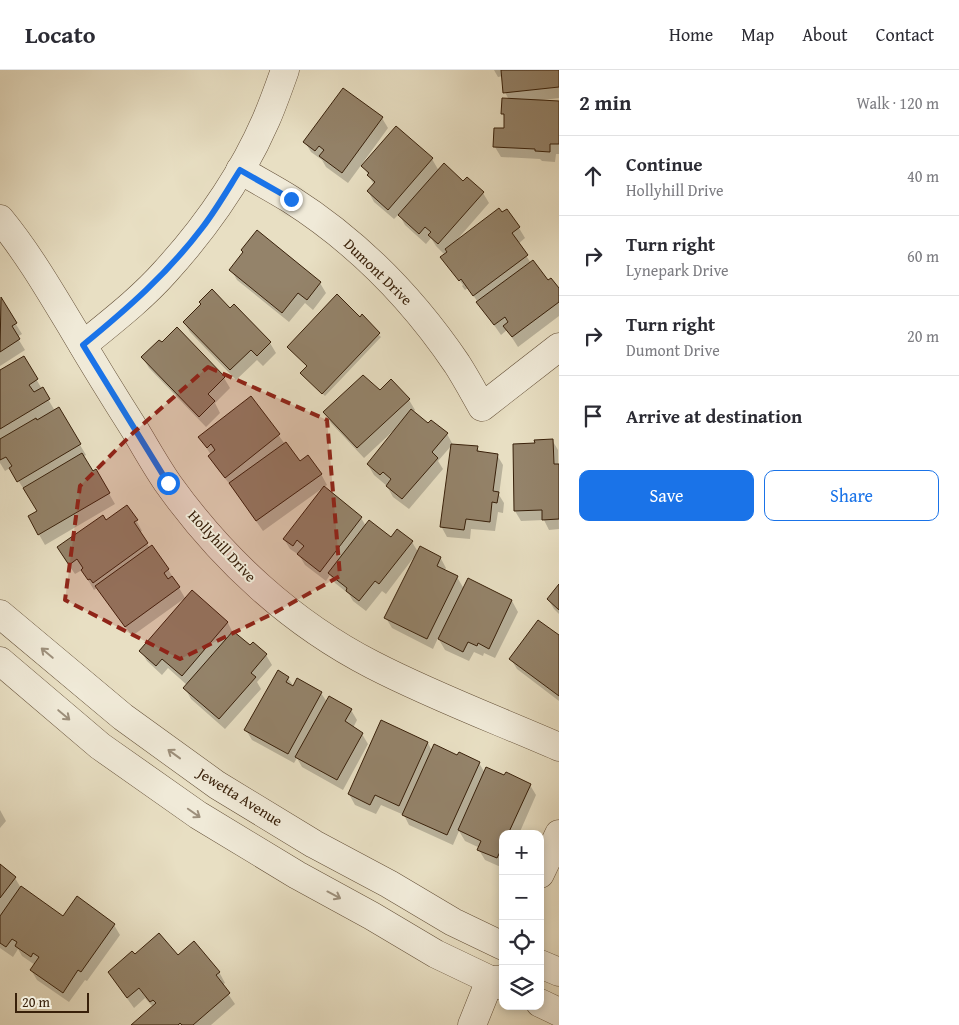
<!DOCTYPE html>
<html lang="en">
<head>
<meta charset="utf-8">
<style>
  :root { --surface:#fff; --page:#f7f7f7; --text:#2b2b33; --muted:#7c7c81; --line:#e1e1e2; --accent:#1a73e8 }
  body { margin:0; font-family:"Gentium Book Plus",serif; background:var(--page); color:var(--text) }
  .controls { position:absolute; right:15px; bottom:15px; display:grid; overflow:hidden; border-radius:10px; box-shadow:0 2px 8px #0003 }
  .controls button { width:45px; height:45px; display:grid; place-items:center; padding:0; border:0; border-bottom:1px solid var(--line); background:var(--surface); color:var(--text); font:25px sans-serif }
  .scale { position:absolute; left:15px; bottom:12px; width:74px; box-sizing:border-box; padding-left:5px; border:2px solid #38200a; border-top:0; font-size:14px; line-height:18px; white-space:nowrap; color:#38200a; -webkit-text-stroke:4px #f0ead8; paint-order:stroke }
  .stop { position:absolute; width:15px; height:15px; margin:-11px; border:4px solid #1a73e8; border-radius:50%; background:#fff }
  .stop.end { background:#1a73e8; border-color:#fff; box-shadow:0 1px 5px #0008 }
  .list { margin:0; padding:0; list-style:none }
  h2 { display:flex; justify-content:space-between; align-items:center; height:65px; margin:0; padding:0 20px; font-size:21px }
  h2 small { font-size:16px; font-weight:400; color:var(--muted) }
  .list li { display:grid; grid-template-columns:32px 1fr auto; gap:15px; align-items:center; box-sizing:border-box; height:80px; padding:0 20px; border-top:1px solid var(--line) }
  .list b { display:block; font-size:19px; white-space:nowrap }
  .list p { margin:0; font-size:16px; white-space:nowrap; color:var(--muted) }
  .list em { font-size:16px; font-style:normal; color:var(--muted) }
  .actions { display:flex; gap:10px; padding:15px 20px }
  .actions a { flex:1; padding:11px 0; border:1px solid var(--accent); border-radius:10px; text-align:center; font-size:18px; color:var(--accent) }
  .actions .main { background:var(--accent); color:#fff }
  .icon { flex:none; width:28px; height:28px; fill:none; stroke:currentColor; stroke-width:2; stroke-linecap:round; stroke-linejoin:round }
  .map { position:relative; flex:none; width:559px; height:955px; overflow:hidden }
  header { display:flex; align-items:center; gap:30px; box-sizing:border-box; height:70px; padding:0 25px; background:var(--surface); border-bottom:1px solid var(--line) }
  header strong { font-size:24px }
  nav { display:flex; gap:28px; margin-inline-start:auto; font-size:18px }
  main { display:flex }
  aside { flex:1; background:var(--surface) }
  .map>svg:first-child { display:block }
  .shadow { fill:#0003 }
  .building { fill:#94836a; stroke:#38200a }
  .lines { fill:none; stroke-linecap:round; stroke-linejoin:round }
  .minor-casing { stroke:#645038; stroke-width:29 }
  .minor { stroke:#f0ead8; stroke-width:28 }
  .oneway { stroke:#9d8f7b }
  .route { stroke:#1a73e8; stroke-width:6 }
  .marked { fill:#8f2418; fill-opacity:0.2; stroke:#8f2418; stroke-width:4; stroke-dasharray:10 6; stroke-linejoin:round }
  .labels { text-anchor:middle; stroke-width:4; stroke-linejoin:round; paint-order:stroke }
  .street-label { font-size:15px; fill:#38200a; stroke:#f0ead8 }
</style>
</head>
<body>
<header>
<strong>Locato</strong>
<nav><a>Home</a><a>Map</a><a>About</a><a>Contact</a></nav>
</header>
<main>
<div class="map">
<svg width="559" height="955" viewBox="0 0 559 955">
  <rect width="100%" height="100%" fill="#e8dfc3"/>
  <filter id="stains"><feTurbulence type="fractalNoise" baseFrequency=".004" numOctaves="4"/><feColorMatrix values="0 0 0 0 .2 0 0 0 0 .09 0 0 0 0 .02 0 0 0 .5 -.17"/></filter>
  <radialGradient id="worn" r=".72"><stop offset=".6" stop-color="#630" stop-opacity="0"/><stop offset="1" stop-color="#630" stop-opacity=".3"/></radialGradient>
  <g class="shadow">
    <path d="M494 0H559V28L543 30V31L559 32V84H556L555 92 542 91 540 89 501 87 495 77 505 59V48L502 43 509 30 505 22 503 6 498 7Z"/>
    <path d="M382 48 388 58 362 94 363 95 432 89 439 101 464 113 467 109 483 123 489 133 455 172 519 158 525 168 518 174 531 193 548 212 551 209 559 220V246L518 277 507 260 501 265 468 218 465 220 462 216 463 215 449 196H447L442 187 445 185 436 176 431 168 426 174 405 155 399 144 394 149 374 132 368 121 374 115 362 94 348 113 326 97 322 90 311 82 305 72Z"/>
    <path d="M231 200 320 213 326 223 313 240 305 233 289 252 237 210Z"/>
    <path d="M0 229 22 264 17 267 25 280 0 296Z"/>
    <path d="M230 239 270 273 276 283 263 296 257 290 236 310 190 262 184 252Z"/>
    <path d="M360 248 381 267 325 326 304 306Z"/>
    <path d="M23 287 55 341 58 339 80 375 86 385 83 387 92 403 96 401 115 434 45 475 29 447 38 441 10 398 5 401 0 393V301Z"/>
    <path d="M143 288 224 308 230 318 215 333 220 343 206 357 149 298Z"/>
    <path d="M391 311 409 330 415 340 413 342 428 355 447 364 453 375 477 378 480 382 497 385 503 395 499 425 504 433 503 443 498 442 495 461 471 459 470 469 447 467 441 456 452 375 438 391 443 399 409 439 393 427 387 416 374 405 368 395 393 363 392 362 364 388 331 353 325 342 380 322Z"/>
    <path d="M251 328 299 393 321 404 327 415 263 461 232 417 215 396 209 386 211 385 200 368Z"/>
    <path d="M552 370 558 380 559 459 549 460 544 450 521 451 515 441 536 374Z"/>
    <path d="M361 448 366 456 391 468 412 472 418 482 440 487 446 498 444 501 457 507 464 519 468 510 512 531 518 542 495 588 484 583 483 586 474 582 469 591 445 580 438 568 433 579 392 558 386 548 414 487 386 524 382 521 366 541 353 531 349 524 335 513 330 505 326 511 305 495 299 485 290 479 284 469Z"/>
    <path d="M136 450 142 461 139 462 150 478 168 499 185 528 132 566 97 518 94 520 82 500 75 504 64 488 106 451Z"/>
    <path d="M559 516V544L554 539 548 529Z"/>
    <path d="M192 522 228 553 233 563 250 577 266 585 272 595 257 612 261 619 225 659 191 629 185 618 187 615 168 598 162 605 147 591 141 581Z"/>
    <path d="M539 551 559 567V631L517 599 511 589Z"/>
    <path d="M288 608 294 617 321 623 327 632 351 640 357 650 353 658 362 664 368 674 343 720 302 697 297 688 294 693 252 670 246 660Z"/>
    <path d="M428 673 432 681 479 693 485 703 530 715 536 725 519 764H503V798L485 790 479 780 480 778 465 771 459 761 453 775 409 755 404 745 381 735 376 744 355 735 349 724Z"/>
    <path d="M0 740 6 751 0 758Z"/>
    <path d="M0 796 15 808 21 818 63 848 114 855 120 865 87 911 85 910 69 932 37 910 31 900 35 895 22 886 18 879 13 887 0 878Z"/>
    <path d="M135 886 178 887 219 902 225 913 222 915 235 934 211 955H133L153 937 145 928 134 938 116 913Z"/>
  </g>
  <g class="building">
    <path d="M501 0H559V17L503 23Z"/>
    <path d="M343 18 383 47 342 103 319 86 324 80 319 76 315 81 303 72Z"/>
    <path d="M502 28 559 31V74H550V82L535 81V79L493 77 494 58H504V44H501Z"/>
    <path d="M396 56 433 88 388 140 367 121 375 112 367 105 369 103 361 96Z"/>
    <path d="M444 93 463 111 467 107 484 122 438 174 428 165 431 162 425 157 419 164 398 145Z"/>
    <path d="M499 138 502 142 507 139 520 157 512 163 528 185 473 226 461 209 459 211 440 187 447 182 445 179Z"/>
    <path d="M257 160 321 212 307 230 298 223 282 243 229 200 243 182 241 180Z"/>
    <path d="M533 190 548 210 551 208 559 218V232L512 267 503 256 508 252 505 247 494 255 476 232Z"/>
    <path d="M212 219 230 238 234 234 271 272 257 286 251 280 230 300 183 252 201 234 199 232Z"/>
    <path d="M337 224 360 247 362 244 380 263 322 324 300 303 307 296 287 277Z"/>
    <path d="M1 227 17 253 12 256 20 269 0 282Z"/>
    <path d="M177 257 225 307 208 324 215 331 199 347 141 287 159 270 162 272Z"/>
    <path d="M24 286 38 309 29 315 34 322 43 317 50 329 0 359V300Z"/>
    <path d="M363 305 380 320 391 309 410 329 357 378 323 342Z"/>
    <path d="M251 326 280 364 225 408 208 386 215 380 211 374 207 378 198 367Z"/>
    <path d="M59 337 81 374 17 412 9 398 12 396 6 387 0 390V369L36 348 37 350Z"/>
    <path d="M411 339 428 353 431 350 448 363 432 382 438 388 402 429 386 416 391 409 383 402 380 405 367 394Z"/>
    <path d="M553 369 554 394H559V449L542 450V440L514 441 513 374 535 373 534 370Z"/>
    <path d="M286 372 300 391 308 385 322 404 256 451 229 413Z"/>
    <path d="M451 374 478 376 477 381 498 384 493 421 499 422 497 433 492 432 490 452 466 449 464 460 440 457Z"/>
    <path d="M82 383 93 401 96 399 110 423 38 465 28 446 37 441 23 418Z"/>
    <path d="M324 416 362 447 320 502 297 484 304 476 297 470 293 476 283 469Z"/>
    <path d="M127 435 138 450 134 452 148 473 93 513 90 509 88 510 81 500 83 498 77 489 69 495 57 477 103 445 106 450Z"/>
    <path d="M369 450 391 467 397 459 413 471 379 514 375 511 359 531 346 521 347 518 328 503Z"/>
    <path d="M152 475 169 499 164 503 168 509 172 506 180 517 125 557 95 516Z"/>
    <path d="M420 476 441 487 437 496 458 506 427 569 384 548Z"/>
    <path d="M468 508 512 530 489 579 478 573 477 576 468 572 463 582 438 569Z"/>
    <path d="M559 514V540L547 529Z"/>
    <path d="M192 520 228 552 182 606 162 589 156 596 139 581Z"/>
    <path d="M538 550 559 565V626L509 589Z"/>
    <path d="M233 561 250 575 253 572 267 584 251 603 256 607 219 649 183 618Z"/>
    <path d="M278 600 289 607 286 612 293 616 297 608 322 622 288 684 244 660Z"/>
    <path d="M329 626 352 639 345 651 363 663 337 710 295 687Z"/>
    <path d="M381 650 428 672 399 736 375 725 370 735 348 724Z"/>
    <path d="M434 674 457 685 459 682 480 692 447 765 402 745Z"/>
    <path d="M486 697 504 705 506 702 531 714 508 764H503V776L497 788 477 780 481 771 458 760Z"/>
    <path d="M0 794 16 807 0 828Z"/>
    <path d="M21 816 63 846 77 826 115 854 81 902 78 900 63 923 30 900 39 887 33 883 31 887 15 876 17 872 12 869 6 877 0 873V846Z"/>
    <path d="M159 863 178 885 194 871 220 902 216 905 230 923 193 955H182L180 953 178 955H131L156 933 153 930 150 932 139 918 127 928 108 902 132 881 135 884Z"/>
  </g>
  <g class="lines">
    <defs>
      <g id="minor">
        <path d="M240 100C257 110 274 119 290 129 356 171 413 229 457 294 466 308 474 323 482 337L559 277"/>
        <path d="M0 149C28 183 50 221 73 259 93 293 114 327 135 360 146 378 157 398 169 415 222 489 291 553 373 595 433 626 497 650 559 677"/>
        <path d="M83 275C111 252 141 229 165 202 206 157 242 105 266 50 273 34 279 17 285 0"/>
        <path d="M0 544 123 647 217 715 314 774 389 814 453 852 503 876"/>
        <path d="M0 591 100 676 198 745 297 805 372 846 436 884 503 916"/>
        <path d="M540 804 559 764"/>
        <path d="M540 894 559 902"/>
        <path d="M540 933 559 942"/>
        <path d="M472 955 490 910H503"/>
      </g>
    </defs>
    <use href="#minor" class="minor-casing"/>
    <use href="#minor" class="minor"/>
  </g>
  <defs><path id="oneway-shaft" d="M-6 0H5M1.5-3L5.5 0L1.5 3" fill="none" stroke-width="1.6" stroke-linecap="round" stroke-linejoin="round" transform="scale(1.25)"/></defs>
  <g class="oneway">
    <use href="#oneway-shaft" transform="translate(47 583) rotate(-140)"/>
    <use href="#oneway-shaft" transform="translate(64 645) rotate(40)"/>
    <use href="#oneway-shaft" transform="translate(174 684) rotate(-144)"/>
    <use href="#oneway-shaft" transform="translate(194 743) rotate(35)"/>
    <use href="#oneway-shaft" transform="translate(334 825) rotate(28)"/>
  </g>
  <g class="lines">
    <path class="route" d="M168 413 83 275C127 239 168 203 202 158 216 140 228 119 240 100L291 129"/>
  </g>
  <path class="marked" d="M208 297 327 350 340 506 274 543 180 589 65 530 80 416 133 363Z"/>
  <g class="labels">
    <g class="street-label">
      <text transform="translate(378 202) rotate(44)" y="5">Dumont Drive</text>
      <text transform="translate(222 476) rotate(47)" y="5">Hollyhill Drive</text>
      <text transform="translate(240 727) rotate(32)" y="5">Jewetta Avenue</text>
    </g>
  </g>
  <rect width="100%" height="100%" filter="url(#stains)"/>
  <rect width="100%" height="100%" fill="url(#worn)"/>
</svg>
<div class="controls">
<button>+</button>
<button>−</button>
<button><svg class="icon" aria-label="locate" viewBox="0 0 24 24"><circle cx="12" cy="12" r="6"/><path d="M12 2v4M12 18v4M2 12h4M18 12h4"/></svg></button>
<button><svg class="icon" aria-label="layers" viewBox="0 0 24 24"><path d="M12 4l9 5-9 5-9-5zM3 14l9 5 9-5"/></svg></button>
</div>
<div class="scale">20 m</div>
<div class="stop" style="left:168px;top:413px"></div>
<div class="stop end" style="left:291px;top:129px"></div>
</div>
<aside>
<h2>2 min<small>Walk · 120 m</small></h2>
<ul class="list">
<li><svg class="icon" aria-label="ahead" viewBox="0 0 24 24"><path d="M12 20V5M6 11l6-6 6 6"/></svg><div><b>Continue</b><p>Hollyhill Drive</p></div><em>40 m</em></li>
<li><svg class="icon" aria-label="right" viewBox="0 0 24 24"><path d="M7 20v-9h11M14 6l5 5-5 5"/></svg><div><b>Turn right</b><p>Lynepark Drive</p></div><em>60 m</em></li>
<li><svg class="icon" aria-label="right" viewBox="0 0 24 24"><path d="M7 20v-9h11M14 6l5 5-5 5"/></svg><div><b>Turn right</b><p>Dumont Drive</p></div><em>20 m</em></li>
<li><svg class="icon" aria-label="arrive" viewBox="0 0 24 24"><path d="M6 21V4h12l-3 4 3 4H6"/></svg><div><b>Arrive at destination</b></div></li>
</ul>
<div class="actions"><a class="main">Save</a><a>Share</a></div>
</aside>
</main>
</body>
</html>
